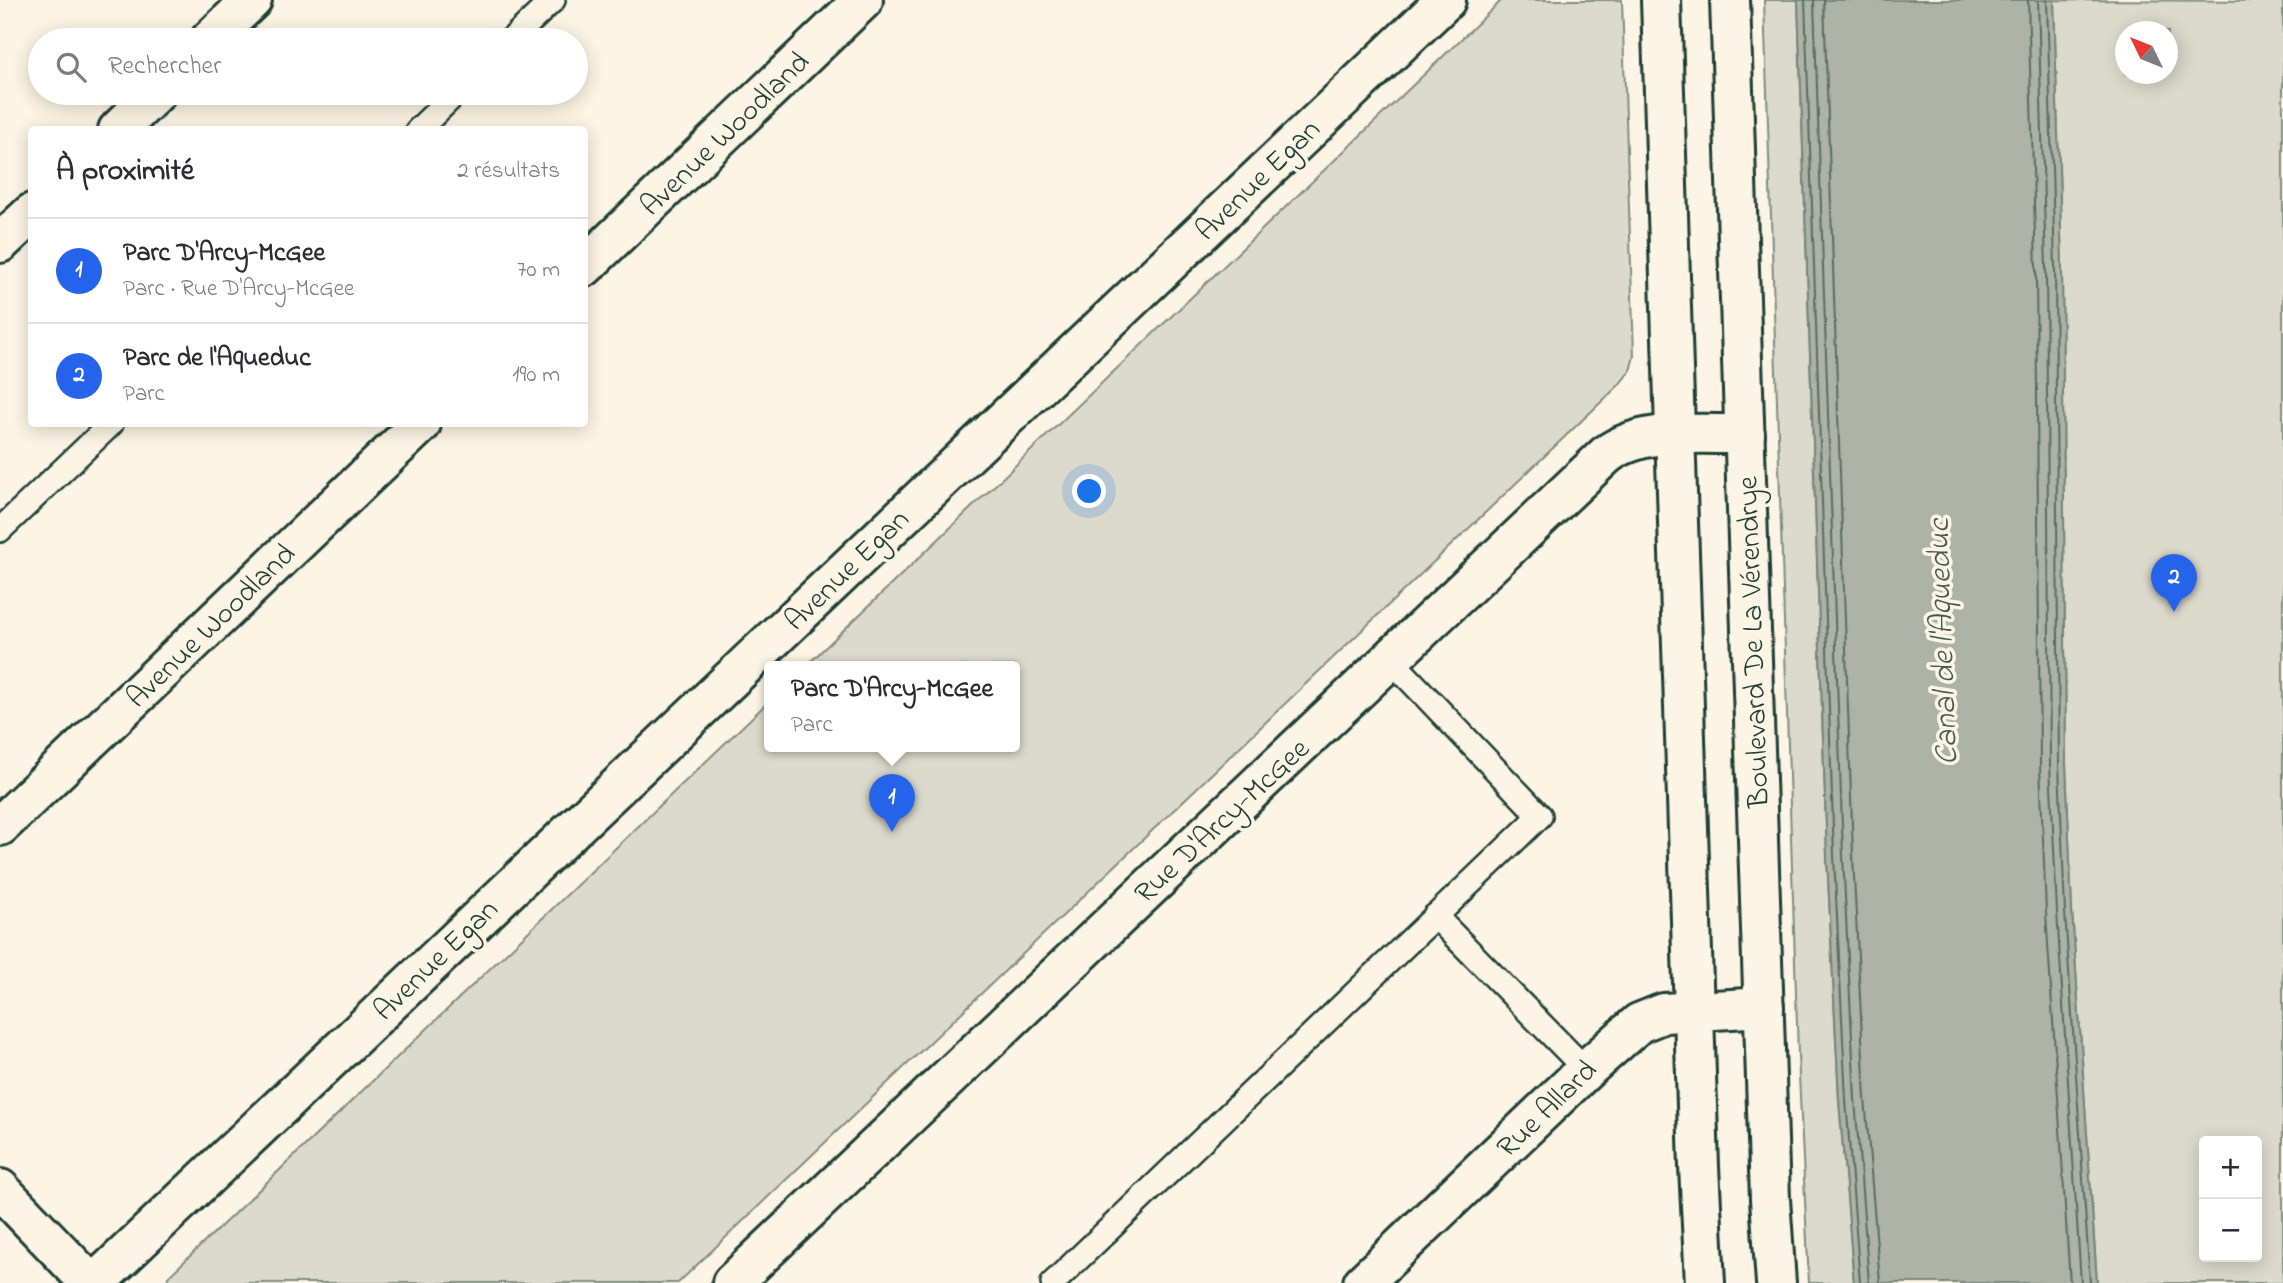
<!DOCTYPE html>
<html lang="fr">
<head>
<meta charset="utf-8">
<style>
  :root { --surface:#fff; --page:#f7f7f7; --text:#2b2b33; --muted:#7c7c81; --line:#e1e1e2; --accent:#2563eb }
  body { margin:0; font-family:"Indie Flower",sans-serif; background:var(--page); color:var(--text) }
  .controls { position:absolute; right:21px; bottom:21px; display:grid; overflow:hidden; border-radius:7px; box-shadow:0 4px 18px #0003 }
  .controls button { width:63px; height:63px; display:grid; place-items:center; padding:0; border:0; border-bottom:2px solid var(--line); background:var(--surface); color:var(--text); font:35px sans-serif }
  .compass { position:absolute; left:2115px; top:21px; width:63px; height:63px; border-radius:50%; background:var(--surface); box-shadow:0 4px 18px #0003; rotate:313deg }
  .you { position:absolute; left:1090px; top:492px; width:24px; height:24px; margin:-18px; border:5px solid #fff; border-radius:50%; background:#1a73e8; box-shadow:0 0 0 10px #1a73e833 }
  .badge { display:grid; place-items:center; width:46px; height:46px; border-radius:50%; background:var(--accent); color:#fff; font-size:23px; font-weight:700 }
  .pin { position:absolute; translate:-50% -58px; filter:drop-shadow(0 2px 4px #0008) }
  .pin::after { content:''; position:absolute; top:37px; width:24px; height:21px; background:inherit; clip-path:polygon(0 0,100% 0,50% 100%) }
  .popup { position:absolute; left:764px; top:661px; width:256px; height:91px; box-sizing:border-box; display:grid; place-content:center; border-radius:7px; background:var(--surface); filter:drop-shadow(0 2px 5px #0005); font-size:23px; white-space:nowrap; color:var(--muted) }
  .popup b { font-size:26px; color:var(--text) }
  .popup::after { content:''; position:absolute; left:50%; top:100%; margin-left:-14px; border:14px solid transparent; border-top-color:var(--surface) }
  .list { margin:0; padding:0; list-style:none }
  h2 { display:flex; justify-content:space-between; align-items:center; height:91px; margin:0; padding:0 28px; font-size:30px }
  h2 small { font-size:23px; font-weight:400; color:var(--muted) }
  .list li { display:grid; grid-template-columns:46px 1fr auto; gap:21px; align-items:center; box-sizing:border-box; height:105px; padding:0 28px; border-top:2px solid var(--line) }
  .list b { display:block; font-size:26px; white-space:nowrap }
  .list p { margin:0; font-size:23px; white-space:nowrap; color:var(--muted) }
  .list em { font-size:23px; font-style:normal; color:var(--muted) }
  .icon { flex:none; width:38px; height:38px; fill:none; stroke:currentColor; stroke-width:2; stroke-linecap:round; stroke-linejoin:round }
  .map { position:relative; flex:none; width:2283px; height:1283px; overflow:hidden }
  .search { position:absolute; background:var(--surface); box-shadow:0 4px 18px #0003; left:28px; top:28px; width:560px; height:77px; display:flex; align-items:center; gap:18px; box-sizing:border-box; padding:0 24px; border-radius:38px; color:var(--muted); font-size:26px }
  .panel { position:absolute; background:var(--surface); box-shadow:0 4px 18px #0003; left:28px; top:126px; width:560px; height:301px; border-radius:7px }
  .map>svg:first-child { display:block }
  .green { fill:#dcdacc; stroke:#7e8c80; stroke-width:2; fill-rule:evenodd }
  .water { fill:#aeb3a7; stroke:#758479; stroke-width:2 }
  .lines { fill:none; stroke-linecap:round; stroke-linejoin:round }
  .shore { stroke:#586c62; stroke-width:2 }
  .lane-casing { stroke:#1f3d34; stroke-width:28 }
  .street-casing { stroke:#1f3d34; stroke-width:44 }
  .secondary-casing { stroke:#1f3d34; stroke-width:44 }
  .lane { stroke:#fcf5e5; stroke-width:23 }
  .street { stroke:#fcf5e5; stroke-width:38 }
  .secondary { stroke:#fcf5e5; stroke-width:38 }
  .labels { text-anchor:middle; stroke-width:7; stroke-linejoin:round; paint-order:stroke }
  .street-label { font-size:30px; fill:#1f3d34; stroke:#fcf5e5 }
  .water-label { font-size:32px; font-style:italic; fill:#435a51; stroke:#fcf5e5 }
</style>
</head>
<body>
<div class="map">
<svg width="2283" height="1283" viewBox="0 0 2283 1283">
  <rect width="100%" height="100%" fill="#fcf5e5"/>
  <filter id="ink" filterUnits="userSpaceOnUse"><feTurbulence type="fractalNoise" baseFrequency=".0143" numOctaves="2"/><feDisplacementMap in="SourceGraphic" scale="14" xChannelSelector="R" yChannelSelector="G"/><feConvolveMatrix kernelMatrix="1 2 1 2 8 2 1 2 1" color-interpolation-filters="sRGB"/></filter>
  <g filter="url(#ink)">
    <g class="green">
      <path d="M1502 0H1622L1634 356 1630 371 1618 386 678 1283H166L168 1277 769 701 770 746H1015V666H806Z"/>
      <path d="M1764 0H1798L1827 857 1839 1100 1854 1283H1809L1798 1055Z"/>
      <path d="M2054 0 2283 1V1283H2097L2072 911 2066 764 2062 267ZM2126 32H2168V74H2126ZM2204 1141H2257V1257H2204Z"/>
    </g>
    <path class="water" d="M1798 0H2054L2062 267 2066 764 2072 911 2097 1283H1854L1839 1100 1827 857Z"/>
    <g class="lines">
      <g class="shore">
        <path d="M1805 0 1834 856 1846 1100 1860 1283"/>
        <path d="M1814 0 1843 856 1855 1099 1869 1283"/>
        <path d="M1824 0 1853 856 1865 1098 1880 1283"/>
        <path d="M2028 0 2036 268 2040 765 2046 913 2070 1283"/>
        <path d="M2038 0 2046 268 2050 765 2057 912 2081 1283"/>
        <path d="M2047 0 2055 268 2059 765 2065 912 2090 1283"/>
      </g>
      <defs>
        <g id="lane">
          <path d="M511 40 553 0"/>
          <path d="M418 130 456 93"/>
          <path d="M0 530 111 424"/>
          <path d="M1435 916 1586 1070"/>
          <path d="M1053 1283 1540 816 1391 660"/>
        </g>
        <g id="street">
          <path d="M210 40 252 0"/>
          <path d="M118 130 156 93"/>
          <path d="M0 243 32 213"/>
          <path d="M584 267 863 0"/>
          <path d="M0 826 421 424"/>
          <path d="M0 1189 90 1283"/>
          <path d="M95 1283 1446 0"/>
          <path d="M732 1283 1606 455C1643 427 1700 435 1745 434"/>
        </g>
        <g id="secondary">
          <path d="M1661 0 1699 1167 1705 1283"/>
          <path d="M1730 0 1770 1199 1776 1283"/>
          <path d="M1363 1283 1586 1070 1639 1023 1664 1013 1764 1007"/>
        </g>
      </defs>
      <use href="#lane" class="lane-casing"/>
      <use href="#street" class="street-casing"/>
      <use href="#secondary" class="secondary-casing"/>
      <use href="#lane" class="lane"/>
      <use href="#street" class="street"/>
      <use href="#secondary" class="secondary"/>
    </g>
  </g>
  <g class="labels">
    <g class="street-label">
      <text transform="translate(724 133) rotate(-44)" y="10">Avenue Woodland</text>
      <text transform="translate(1257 179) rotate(-44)" y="10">Avenue Egan</text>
      <text transform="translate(846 569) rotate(-44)" y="10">Avenue Egan</text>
      <text transform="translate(210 625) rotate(-44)" y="10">Avenue Woodland</text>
      <text transform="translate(1752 642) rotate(-92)" y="10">Boulevard De La Vérendrye</text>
      <text transform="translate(1221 820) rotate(-43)" y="10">Rue D'Arcy-McGee</text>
      <text transform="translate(435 959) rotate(-44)" y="10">Avenue Egan</text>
      <text transform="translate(1546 1108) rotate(-44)" y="10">Rue Allard</text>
    </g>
    <g class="water-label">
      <text transform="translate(1941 642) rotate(-92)" y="11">Canal de l'Aqueduc</text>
    </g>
  </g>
</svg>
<div class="controls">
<button>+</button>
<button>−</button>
</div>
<svg class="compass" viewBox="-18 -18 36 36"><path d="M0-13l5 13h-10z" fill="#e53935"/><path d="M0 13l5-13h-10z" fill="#7c7c81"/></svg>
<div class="you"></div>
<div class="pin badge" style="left:892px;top:832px">1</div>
<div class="popup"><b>Parc D'Arcy-McGee</b>Parc</div>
<div class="pin badge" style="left:2174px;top:612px">2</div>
<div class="search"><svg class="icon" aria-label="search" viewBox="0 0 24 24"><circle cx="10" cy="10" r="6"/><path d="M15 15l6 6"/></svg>Rechercher</div>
<section class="panel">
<h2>À proximité<small>2 résultats</small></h2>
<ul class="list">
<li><span class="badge">1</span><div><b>Parc D'Arcy-McGee</b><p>Parc · Rue D'Arcy-McGee</p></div><em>70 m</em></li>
<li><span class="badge">2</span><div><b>Parc de l'Aqueduc</b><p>Parc</p></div><em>190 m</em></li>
</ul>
</section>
</div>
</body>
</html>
